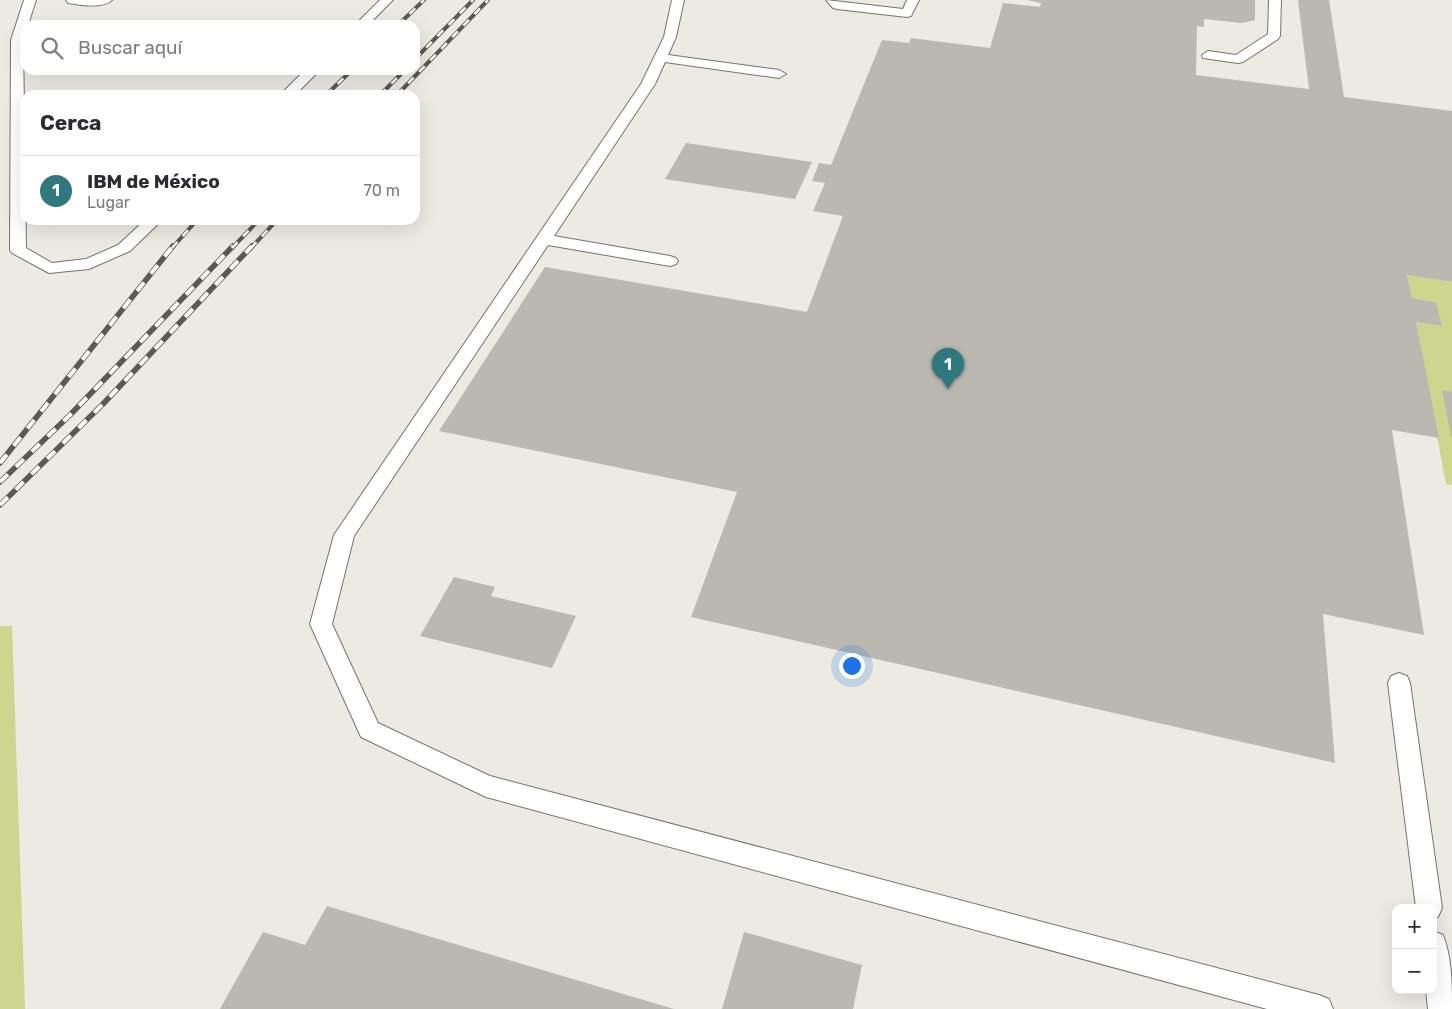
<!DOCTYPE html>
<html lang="es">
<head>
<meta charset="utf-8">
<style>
  :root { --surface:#fff; --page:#f7f7f7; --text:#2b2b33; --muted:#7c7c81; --line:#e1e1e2; --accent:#2e787e }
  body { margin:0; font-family:Rubik,sans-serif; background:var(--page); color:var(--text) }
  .controls { position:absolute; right:15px; bottom:15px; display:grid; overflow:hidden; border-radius:10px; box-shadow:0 5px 20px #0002 }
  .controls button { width:45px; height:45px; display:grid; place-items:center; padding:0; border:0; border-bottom:1px solid var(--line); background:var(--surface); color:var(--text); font:25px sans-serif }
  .you { position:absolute; left:851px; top:665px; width:18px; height:18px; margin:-12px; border:4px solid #fff; border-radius:50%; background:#1a73e8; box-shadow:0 0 0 8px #1a73e833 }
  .badge { display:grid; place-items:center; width:32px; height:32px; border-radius:50%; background:var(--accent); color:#fff; font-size:16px; font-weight:700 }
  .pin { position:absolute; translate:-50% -41px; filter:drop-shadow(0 1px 2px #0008) }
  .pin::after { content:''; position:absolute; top:26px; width:18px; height:15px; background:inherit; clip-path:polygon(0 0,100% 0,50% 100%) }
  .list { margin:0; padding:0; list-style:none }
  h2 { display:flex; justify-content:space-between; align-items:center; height:65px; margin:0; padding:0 20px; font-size:21px }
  h2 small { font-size:16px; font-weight:400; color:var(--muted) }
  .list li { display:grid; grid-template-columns:32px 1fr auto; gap:15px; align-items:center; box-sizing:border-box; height:70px; padding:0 20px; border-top:1px solid var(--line) }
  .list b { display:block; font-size:19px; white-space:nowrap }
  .list p { margin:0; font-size:16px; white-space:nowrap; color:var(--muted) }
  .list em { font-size:16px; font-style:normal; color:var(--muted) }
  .icon { flex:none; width:28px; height:28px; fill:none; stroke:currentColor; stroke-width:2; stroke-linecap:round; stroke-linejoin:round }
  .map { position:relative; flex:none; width:1452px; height:1009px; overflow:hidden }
  .search { position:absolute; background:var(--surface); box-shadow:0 5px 20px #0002; left:20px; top:20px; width:400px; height:55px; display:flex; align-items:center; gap:12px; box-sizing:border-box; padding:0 18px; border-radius:15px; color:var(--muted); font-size:19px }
  .panel { position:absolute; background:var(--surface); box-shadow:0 5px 20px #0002; left:20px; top:90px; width:400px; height:135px; border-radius:15px }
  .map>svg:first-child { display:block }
  .green { fill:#ced58d }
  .building { fill:#bab8b1 }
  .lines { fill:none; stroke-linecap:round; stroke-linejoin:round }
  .service-casing { stroke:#76736d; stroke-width:2 }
  .service { fill:#fff; fill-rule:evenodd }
  .rail-far1-casing { stroke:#5a5956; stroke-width:4 }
  .rail-casing { stroke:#5a5956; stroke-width:5.5 }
  .rail-far1 { stroke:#fff; stroke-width:2.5; stroke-dasharray:8; stroke-linecap:butt }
  .rail { stroke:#fff; stroke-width:4; stroke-dasharray:11; stroke-linecap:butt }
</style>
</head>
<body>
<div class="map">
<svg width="1452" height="1009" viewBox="0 0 1452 1009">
  <rect width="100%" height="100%" fill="#eceae3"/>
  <g class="green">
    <path d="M1407 275 1452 282V485L1446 484 1416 322 1441 326 1436 302 1412 298Z"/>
    <path d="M0 626H12L25 1009H0Z"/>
  </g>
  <g class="building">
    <path d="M1027 0H1255V20L1242 23 1204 19V27L1197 26 1196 75 1309 89 1298 0H1329L1344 97 1452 111V282L1407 275 1412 298 1436 302 1442 326 1416 322 1439 438 1392 430 1424 635 1323 614 1335 763 691 617 737 492 439 431 545 267 807 312 843 216 813 211 825 183 812 181 819 163 831 165 882 40 909 43 911 38 990 48 1003 3 1040 7 1041 3Z"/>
    <path d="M686 143 812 162 795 199 665 179Z"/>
    <path d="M1442 390 1452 392V437H1451Z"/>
    <path d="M454 577 495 587 491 596 576 616 552 668 420 636Z"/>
    <path d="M327 906 674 1009H220L263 932 305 945Z"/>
    <path d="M744 932 862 965 853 1009H722Z"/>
  </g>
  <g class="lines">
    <defs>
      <g id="service">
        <path d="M24 0H36L28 25H25L23 40 26 248 52 263 86 259 118 245 145 220H162L130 251 89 269 49 273 12 253 10 250 11 40Z"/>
        <path d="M66 0H112C103 9 79 5 68 3Z"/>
        <path d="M380 0H393L368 25H355Z"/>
        <path d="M672 0H684L676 37 668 55 779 70 786 74 779 78 665 62 655 84 554 236 670 256 676 258 678 261 676 264 670 266 548 245 354 536 332 624 378 723 490 776 1319 995 1329 999 1333 1009H1267L486 797 361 737 310 624 334 535 641 84 664 37Z"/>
        <path d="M826 0 903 9 907 0H919L911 16 907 17 837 9 833 8Z"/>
        <path d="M1269 0H1281L1280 36 1278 39 1243 62 1238 63 1203 58 1202 55 1208 51 1236 55 1268 34Z"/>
        <path d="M305 70H320L295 95H280Z"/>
        <path d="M1399 673 1407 676 1410 683 1442 908 1438 917 1433 919V908H1416L1388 683 1391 676Z"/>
        <path d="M1433 931 1443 935C1452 958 1452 984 1452 1009H1428L1426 990H1433Z"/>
      </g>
    </defs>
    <use href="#service" class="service-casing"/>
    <use href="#service" class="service"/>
    <defs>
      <g id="rail-far1">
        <path d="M398 25 424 0"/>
        <path d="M415 59 473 0"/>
        <path d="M326 95 352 70"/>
        <path d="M380 95 405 70"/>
        <path d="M397 95 488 0"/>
        <path d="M172 248 197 220"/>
        <path d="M232 248 259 220"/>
        <path d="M251 248 277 220"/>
      </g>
      <g id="rail">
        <path d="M0 463 173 246"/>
        <path d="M0 482 70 415 233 246"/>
        <path d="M0 505 103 404 252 246"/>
      </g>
    </defs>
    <use href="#rail-far1" class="rail-far1-casing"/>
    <use href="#rail" class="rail-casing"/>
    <use href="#rail-far1" class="rail-far1"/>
    <use href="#rail" class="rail"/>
  </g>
</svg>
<div class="controls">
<button>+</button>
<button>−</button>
</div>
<div class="you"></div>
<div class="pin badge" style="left:948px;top:389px">1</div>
<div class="search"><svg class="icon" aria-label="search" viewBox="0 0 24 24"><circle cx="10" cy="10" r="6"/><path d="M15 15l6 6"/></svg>Buscar aquí</div>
<section class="panel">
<h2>Cerca<small></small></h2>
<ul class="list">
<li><span class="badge">1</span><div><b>IBM de México</b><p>Lugar</p></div><em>70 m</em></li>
</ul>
</section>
</div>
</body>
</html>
